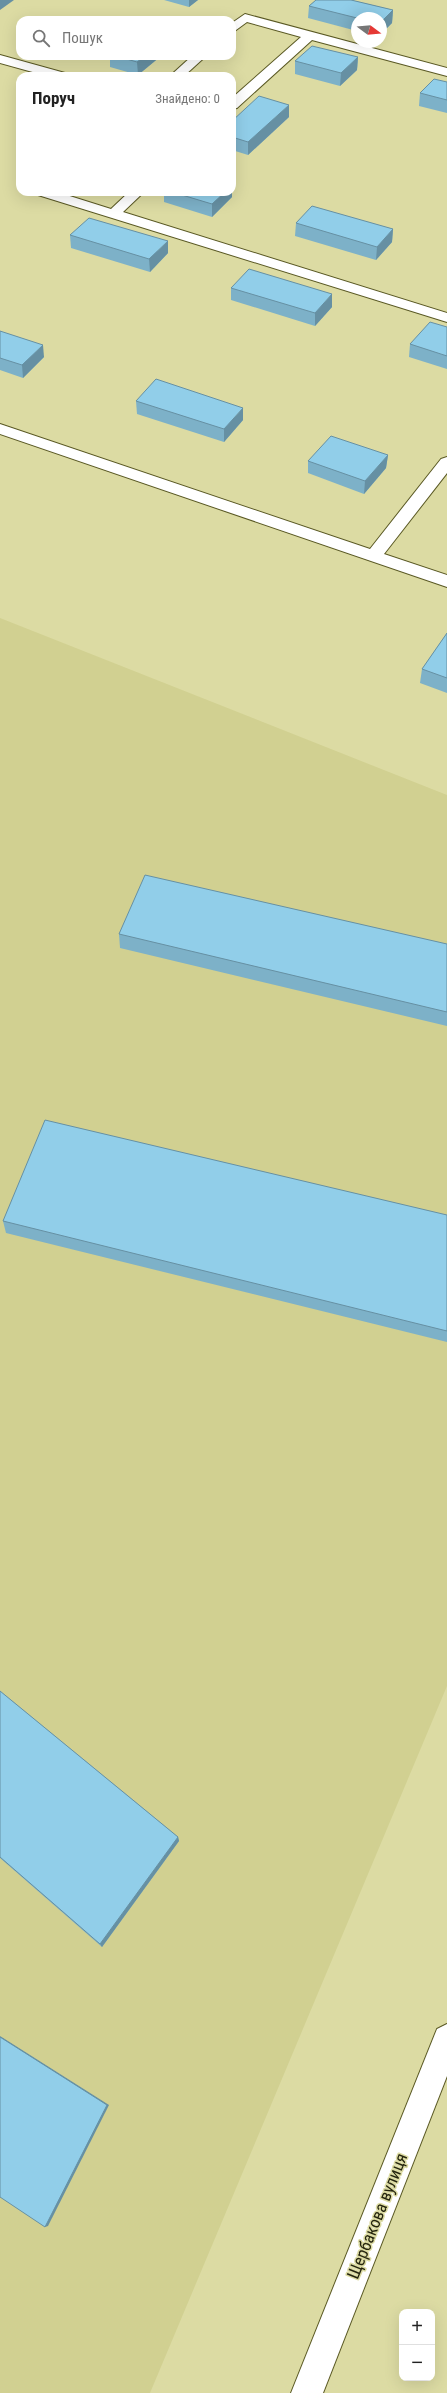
<!DOCTYPE html>
<html lang="uk">
<head>
<meta charset="utf-8">
<style>
  :root { --surface:#fff; --page:#f2f2f2; --text:#222; --muted:#767676; --line:#e0e0e0 }
  body { margin:0; font-family:"Roboto Condensed",sans-serif; background:var(--page); color:var(--text) }
  .controls { position:absolute; right:12px; bottom:12px; display:grid; overflow:hidden; border-radius:8px; box-shadow:0 4px 16px #0002 }
  .controls button { width:36px; height:36px; display:grid; place-items:center; padding:0; border:0; border-bottom:1px solid var(--line); background:var(--surface); color:var(--text); font:20px sans-serif }
  .compass { position:absolute; left:351px; top:12px; width:36px; height:36px; border-radius:50%; background:var(--surface); box-shadow:0 4px 16px #0002; rotate:106deg }
  .list { margin:0; padding:0; list-style:none }
  h2 { display:flex; justify-content:space-between; align-items:center; height:52px; margin:0; padding:0 16px; font-size:17px }
  h2 small { font-size:13px; font-weight:400; color:var(--muted) }
  .icon { flex:none; width:22px; height:22px; fill:none; stroke:currentColor; stroke-width:2; stroke-linecap:round; stroke-linejoin:round }
  .map { position:relative; flex:none; width:447px; height:2393px; overflow:hidden }
  .search { position:absolute; background:var(--surface); box-shadow:0 4px 16px #0002; left:16px; top:16px; width:220px; height:44px; display:flex; align-items:center; gap:10px; box-sizing:border-box; padding:0 14px; border-radius:12px; color:var(--muted); font-size:15px }
  .panel { position:absolute; background:var(--surface); box-shadow:0 4px 16px #0002; left:16px; top:72px; width:220px; height:124px; border-radius:12px }
  .map>svg:first-child { display:block }
  .built { fill:#d1d091 }
  .lines { fill:none; stroke-linecap:round; stroke-linejoin:round }
  .minor-casing { stroke:#5a5924; stroke-width:2 }
  .minor { fill:#fff; fill-rule:evenodd }
  .wall { fill:#7db1c8 }
  .shaded-wall { fill:#6690a3 }
  .building { fill:#91cee9; stroke:#6690a3 }
  .labels { text-anchor:middle; stroke-width:3; stroke-linejoin:round; paint-order:stroke }
  .near-street-label { font-size:17px; fill:#24240e; stroke:#dcdba3 }
</style>
</head>
<body>
<div class="map">
<svg width="447" height="2393" viewBox="0 0 447 2393">
  <rect width="100%" height="100%" fill="#dcdba3"/>
  <path class="built" d="M0 618 447 795V1686L150 2393H0Z"/>
  <g class="lines">
    <defs>
      <g id="minor">
        <path d="M245 14 447 68V76L312 40 237 108 232 109V98L301 37 247 22 232 33V23Z"/>
        <path d="M0 55 65 73 67 76H47L0 63Z"/>
        <path d="M192 56H206L184 76H170Z"/>
        <path d="M36 192H57L111 209 129 192H144L123 212 447 313V322L38 195Z"/>
        <path d="M0 424 370 549 441 459 447 457V473L384 554 447 575V587L0 434Z"/>
        <path d="M447 2024V2076L323 2393H291L437 2029Z"/>
      </g>
    </defs>
    <use href="#minor" class="minor-casing"/>
    <use href="#minor" class="minor"/>
  </g>
  <g class="wall">
    <path d="M164 0H198L189 7Z"/>
    <path d="M316 0H351L393 10 392 23 381 34V18H357V31L308 18 309 6Z"/>
    <path d="M110 56H161L138 75 110 67Z"/>
    <path d="M358 57 357 70 340 86 295 74V61Z"/>
    <path d="M447 82V113L419 106 420 93Z"/>
    <path d="M289 117 248 155 232 150V121Z"/>
    <path d="M164 192H232V197L212 217 164 202Z"/>
    <path d="M296 223 393 229 392 242 376 260 295 236Z"/>
    <path d="M70 235 168 253 150 272 71 248Z"/>
    <path d="M231 288 332 307 315 326 231 300Z"/>
    <path d="M447 327V369L409 357 410 344Z"/>
    <path d="M0 331 44 357 23 378 0 370Z"/>
    <path d="M136 401 243 420 224 442 137 414Z"/>
    <path d="M388 455 386 468 364 494 308 473V461Z"/>
    <path d="M447 633V693L420 683 422 669Z"/>
    <path d="M119 934 447 944V1026L120 948Z"/>
    <path d="M447 1215V1342L6 1233 3 1221Z"/>
    <path d="M0 1691 178 1837 179 1841 102 1947 0 1858Z"/>
  </g>
  <g class="shaded-wall">
    <path d="M0 0H14L0 10Z"/>
    <path d="M189 0H198L189 7Z"/>
    <path d="M393 10 392 23 381 34V22Z"/>
    <path d="M145 56H161L138 75 137 62Z"/>
    <path d="M358 57 357 70 340 86 341 73Z"/>
    <path d="M289 105V117L248 155V142Z"/>
    <path d="M232 185V197L212 217V204L225 192H232Z"/>
    <path d="M393 229 392 242 376 260 377 247Z"/>
    <path d="M168 241V253L150 272 149 259Z"/>
    <path d="M332 294V307L315 326V313Z"/>
    <path d="M43 345 44 357 23 378 22 365Z"/>
    <path d="M243 408V420L224 442V429Z"/>
    <path d="M388 455 386 468 364 494 365 481Z"/>
    <path d="M178 1837 179 1841 102 1947 100 1944Z"/>
    <path d="M0 2036 109 2105 48 2226 45 2227Z"/>
  </g>
  <g class="building">
    <path d="M316 0H351L393 10 381 22V18H357L309 6Z"/>
    <path d="M312 46 358 57 341 73 295 61Z"/>
    <path d="M116 56H145L137 62Z"/>
    <path d="M434 79 447 82V100L420 93Z"/>
    <path d="M259 96 289 105 248 142 232 137V121Z"/>
    <path d="M172 192H225L212 204Z"/>
    <path d="M312 206 393 229 377 247 296 223Z"/>
    <path d="M89 218 168 241 149 259 70 235Z"/>
    <path d="M249 269 332 294 315 313 231 288Z"/>
    <path d="M430 322 447 327V356L410 344Z"/>
    <path d="M0 331 43 345 22 365 0 358Z"/>
    <path d="M156 379 243 408 224 429 136 401Z"/>
    <path d="M331 436 388 455 365 481 308 461Z"/>
    <path d="M447 633V678L422 669Z"/>
    <path d="M145 875 447 944V1012L119 934Z"/>
    <path d="M45 1120 447 1215V1331L3 1221Z"/>
    <path d="M0 1691 178 1837 100 1944 0 1857Z"/>
    <path d="M0 2037 107 2105 45 2227 0 2197Z"/>
  </g>
  <g class="labels">
    <g class="near-street-label">
      <text transform="translate(377 2216) rotate(-68)" y="6">Щербакова вулиця</text>
    </g>
  </g>
</svg>
<div class="controls">
<button>+</button>
<button>−</button>
</div>
<svg class="compass" viewBox="-18 -18 36 36"><path d="M0-13l5 13h-10z" fill="#e53935"/><path d="M0 13l5-13h-10z" fill="#767676"/></svg>
<div class="search"><svg class="icon" aria-label="search" viewBox="0 0 24 24"><circle cx="10" cy="10" r="6"/><path d="M15 15l6 6"/></svg>Пошук</div>
<section class="panel">
<h2>Поруч<small>Знайдено: 0</small></h2>
<ul class="list">
</ul>
</section>
</div>
</body>
</html>
